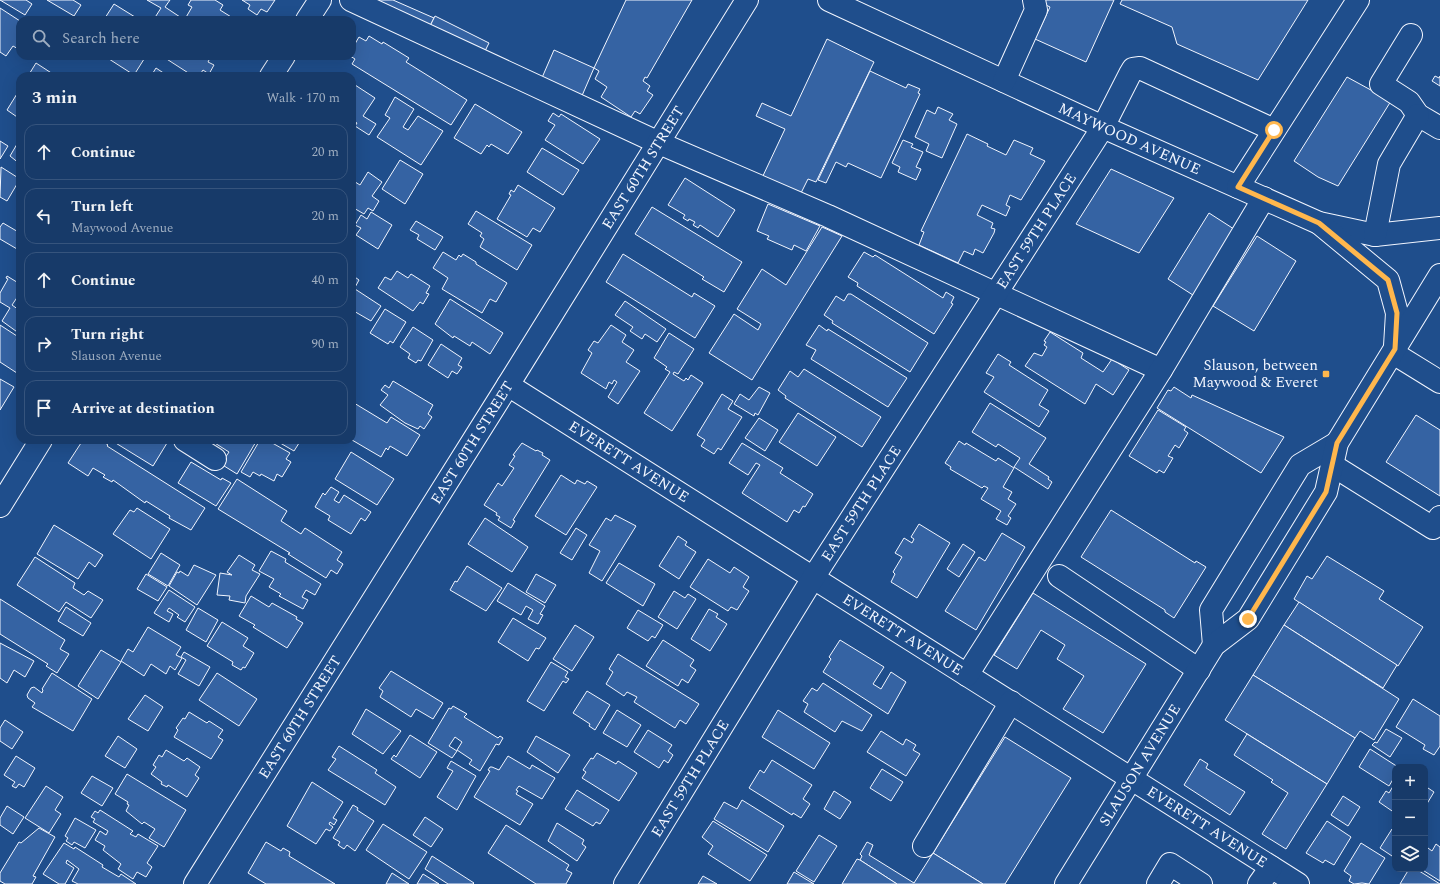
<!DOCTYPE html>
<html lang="en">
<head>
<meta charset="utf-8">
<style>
  :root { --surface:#173a69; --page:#244571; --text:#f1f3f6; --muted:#9eadc0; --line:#36547d }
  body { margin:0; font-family:Spectral,serif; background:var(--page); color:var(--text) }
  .controls { position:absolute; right:12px; bottom:12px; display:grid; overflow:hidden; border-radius:8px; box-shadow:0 4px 16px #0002 }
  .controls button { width:36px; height:36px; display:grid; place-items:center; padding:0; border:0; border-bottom:1px solid var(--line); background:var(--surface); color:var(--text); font:20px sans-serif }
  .stop { position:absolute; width:12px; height:12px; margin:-9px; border:3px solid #ffb74d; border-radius:50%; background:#fff }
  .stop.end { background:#ffb74d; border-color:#fff; box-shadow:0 1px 4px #0008 }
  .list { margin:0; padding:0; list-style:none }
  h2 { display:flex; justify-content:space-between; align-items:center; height:52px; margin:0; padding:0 16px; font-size:17px }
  h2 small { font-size:13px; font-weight:400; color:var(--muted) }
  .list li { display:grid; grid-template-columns:26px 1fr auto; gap:12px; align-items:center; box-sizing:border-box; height:56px; margin:0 8px 8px; padding:0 8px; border:1px solid var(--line); border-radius:12px }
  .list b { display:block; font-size:15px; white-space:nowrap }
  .list p { margin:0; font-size:13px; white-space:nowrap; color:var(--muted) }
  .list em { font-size:13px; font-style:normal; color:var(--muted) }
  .icon { flex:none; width:22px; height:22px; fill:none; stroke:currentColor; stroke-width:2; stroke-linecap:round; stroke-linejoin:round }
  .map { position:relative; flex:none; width:1440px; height:884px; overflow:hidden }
  .search { position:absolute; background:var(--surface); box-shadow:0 4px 16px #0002; left:16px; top:16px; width:340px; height:44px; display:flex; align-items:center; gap:10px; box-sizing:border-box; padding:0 14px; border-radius:12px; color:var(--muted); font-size:15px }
  .panel { position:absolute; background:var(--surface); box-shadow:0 4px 16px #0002; left:16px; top:72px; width:340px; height:372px; border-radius:12px }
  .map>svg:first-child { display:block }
  .building { fill:#3563a3; stroke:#f2f6ff }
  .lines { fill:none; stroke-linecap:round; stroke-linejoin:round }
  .minor-casing { stroke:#f2f6ff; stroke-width:24 }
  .major-casing { stroke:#f2f6ff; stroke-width:24 }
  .minor { stroke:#1f4e8c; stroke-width:22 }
  .major { stroke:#1f4e8c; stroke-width:22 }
  .route { stroke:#ffb74d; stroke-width:5 }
  .poi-dot { fill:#ffb74d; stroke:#1f4e8c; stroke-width:1.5 }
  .labels { text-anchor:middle; stroke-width:3; stroke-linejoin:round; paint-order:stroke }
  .street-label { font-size:15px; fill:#f2f6ff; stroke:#1f4e8c }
  .poi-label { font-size:15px; fill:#f2f6ff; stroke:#1f4e8c; text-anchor:end }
</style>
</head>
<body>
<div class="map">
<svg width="1440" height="884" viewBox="0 0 1440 884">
  <rect width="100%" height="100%" fill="#1f4e8c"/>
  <g class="building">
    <path d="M0 0H26L32 4 25 15Z"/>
    <path d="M47 0H73L81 5 74 16Z"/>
    <path d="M147 0H170L165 7 183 19 156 20 154 19 161 8Z"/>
    <path d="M191 0H215L223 5 220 10 236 20H219L215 18 214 20H187L185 19 192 7 188 5Z"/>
    <path d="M242 0H275L267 12 261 9 257 15 248 9 250 5Z"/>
    <path d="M366 0H393L434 18 429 28Z"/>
    <path d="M626 0H692L647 78 645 77 643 81 650 86 647 91 653 95 640 114 635 111 631 117 601 97 607 87 595 79 599 71 594 68Z"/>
    <path d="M1044 0H1114L1086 62 1035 39 1050 7 1042 3Z"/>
    <path d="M1122 0H1308L1258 80 1177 44 1172 27 1120 4Z"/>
    <path d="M114 4 135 17 133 20H108L105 18Z"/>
    <path d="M0 8 20 21V50L13 46 6 56 0 52Z"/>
    <path d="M435 16 489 43 484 53 429 28Z"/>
    <path d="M369 36 382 44 383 42 409 58 406 62 467 100 451 125 352 64 355 59 350 56H352V49L359 37 366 41Z"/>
    <path d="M827 39 874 62 816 182 808 179 799 197 761 180 785 129 756 116 762 103 791 116Z"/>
    <path d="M554 50 594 68 581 98 541 80Z"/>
    <path d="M111 56H146L134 75 109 59Z"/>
    <path d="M162 56H211L208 62 214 65 209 74 203 70 199 76H193Z"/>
    <path d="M36 63 56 76H28Z"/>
    <path d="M156 68 168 76H151Z"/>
    <path d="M870 71 906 88 908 84 920 89 918 93 920 94 881 178 848 163 846 167 836 162 826 183 818 180Z"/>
    <path d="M1435 76 1439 78 1440 76V86L1432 81Z"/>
    <path d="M1347 77 1391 101 1338 186 1318 177 1294 161Z"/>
    <path d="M352 83 375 98 363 116 376 124 369 135 355 126 357 123 352 120Z"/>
    <path d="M20 89V119L7 110Z"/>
    <path d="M395 97 414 109 403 127 408 130 418 116 443 131 421 165 377 137 390 118 385 115Z"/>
    <path d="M475 104 522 132 508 154 491 144 489 147 487 145 481 154 454 138Z"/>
    <path d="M938 107 953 114 949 120 957 124 942 158 926 151 929 144 915 137 927 110 935 114Z"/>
    <path d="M553 113 559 117 561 114 600 139 583 164 545 140 555 125 548 121Z"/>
    <path d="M967 134 988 144 987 146 1006 155 1014 140 1033 148 1030 154 1045 161 1021 200 1010 195 1006 205 1010 207 1006 216 982 205 977 215 993 223 991 228 995 229 994 233 983 253 975 249 973 255 964 251 958 263 919 245 924 232 921 231Z"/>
    <path d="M20 139V164L10 156Z"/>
    <path d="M903 140 913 144 911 147 923 152 916 167 921 169 916 180 898 172 900 167 892 163Z"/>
    <path d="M0 141 8 146 0 159Z"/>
    <path d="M542 148 579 170 563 195 527 172Z"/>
    <path d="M400 160 423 174 405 204 382 189Z"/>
    <path d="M1 167 20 179 7 201 0 197Z"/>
    <path d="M1111 169 1174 198 1139 253 1076 224Z"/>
    <path d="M368 172 382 182 372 196 379 201 373 211 368 208 364 214 352 207V180L360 185Z"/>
    <path d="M685 178 735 210 718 237 700 225 698 228 693 225 695 222 689 219 688 221 683 218 685 215 668 205Z"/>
    <path d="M518 185 555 208 540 232 533 228 527 237 497 219 511 195 509 194 511 190 514 192Z"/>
    <path d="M768 204 820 226 806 251 794 245 792 250 767 239 769 236 757 231Z"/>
    <path d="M652 207 742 262 724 292 702 279 704 277 635 234Z"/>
    <path d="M476 211 532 245 517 270 480 247 484 239 480 236 482 233 468 224Z"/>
    <path d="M371 212 392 225 378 249 356 235 361 228 355 225 361 215 367 219Z"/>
    <path d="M1209 213 1237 231 1196 297 1168 279Z"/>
    <path d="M416 221 443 237 435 250 417 239 419 235 410 230Z"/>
    <path d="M3 223 20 233V245L17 249 0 239V227Z"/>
    <path d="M822 227 842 236 752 380 709 353 734 314 758 330 761 324 737 309 762 269 786 285Z"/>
    <path d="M1257 236 1296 261 1254 331 1213 306Z"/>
    <path d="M443 252 456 260 459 255 461 257 463 254 476 262V264L507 283 496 302 490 299 482 313 442 289 448 278 433 268Z"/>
    <path d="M864 252 873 257 875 255 943 298 946 292 954 297 951 303 953 304 934 334 857 286 858 283 848 277Z"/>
    <path d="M623 254 692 297 694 293 715 306 695 338 606 282Z"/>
    <path d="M397 271 408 278 411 274 430 286 426 293 429 294 423 304 420 302 413 311 378 288 385 277 391 280Z"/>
    <path d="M352 275 359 280 353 291 352 290Z"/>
    <path d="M7 276 20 284V293L12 305 19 310 20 308V334L2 321 10 308 0 302V293L8 279 6 278Z"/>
    <path d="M355 289 381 306 371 321 352 310V294Z"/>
    <path d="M848 294H851L928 343 910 372 832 323 833 321 824 315 836 296 844 301Z"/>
    <path d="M450 299 503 333 490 354 472 342 470 346 454 336 453 338 435 324Z"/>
    <path d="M625 301 666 329 657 342 645 334 642 339 630 331 633 327 615 315Z"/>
    <path d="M385 309 406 322 393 343 390 341 388 344 370 333Z"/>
    <path d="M0 325 20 338V375L0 362Z"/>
    <path d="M611 325 626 335 622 342 634 350 626 362 640 371 618 404 608 397 617 382 614 380 612 384 609 382 606 389 581 373 592 353 588 350 594 341 598 343Z"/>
    <path d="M819 325 827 331 828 329 907 378 888 407 811 359 816 350 806 345Z"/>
    <path d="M413 327 433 340 421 361 418 360 416 363 408 358 410 354 400 347Z"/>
    <path d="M1050 332 1083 353 1081 358 1103 372 1112 359 1129 370 1113 395 1096 384 1085 404 1025 366 1034 353 1042 356 1047 347 1044 345 1046 342 1044 341Z"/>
    <path d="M669 333 694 349 678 374 674 372 673 374 684 381 686 378 688 380 691 375 703 383 672 431 644 413 670 372 665 369 667 367 654 358Z"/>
    <path d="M441 344 462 358 458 365 462 367 457 374 452 371 448 378 428 365Z"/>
    <path d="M998 354 1011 362 1009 365 1048 390 1039 405 1049 411 1039 427 984 392 994 377 986 373Z"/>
    <path d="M804 369 881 417 862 447 785 398 786 396 778 390 790 371 798 377Z"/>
    <path d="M0 379 14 387 0 410Z"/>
    <path d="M393 381 433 405 428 414 432 417 424 429 420 426 418 429 405 423 380 405 388 395 381 390 385 385 389 388Z"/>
    <path d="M759 387 770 393 758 415 755 413 754 416 734 404 740 394 749 400Z"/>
    <path d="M1174 387 1191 398 1192 395 1284 437 1261 473 1157 408 1168 390 1171 391Z"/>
    <path d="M722 394 733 401 728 409 742 417 721 450 718 448 714 454 701 446 705 440 697 435Z"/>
    <path d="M354 403 387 423 391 417 420 435 407 456 390 446 388 450 386 448 381 457 352 440V406Z"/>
    <path d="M990 403 1046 438 1029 464 1049 477 1048 479 1052 482 1048 489 1014 467 1020 458 998 444 996 447 972 432Z"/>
    <path d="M1158 410 1186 427 1184 430 1188 433 1179 448 1175 445 1168 456 1173 458 1164 473 1159 470 1157 473 1129 456Z"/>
    <path d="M798 413 836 437 817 466 779 442Z"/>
    <path d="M1416 415 1440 430V496L1386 462Z"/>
    <path d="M759 418 778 430 765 451 745 438Z"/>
    <path d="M83 440H101L108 445 107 446 205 508 191 530 169 518 170 516 146 501 145 503 113 480 112 482 103 477 105 475 93 468 88 476 68 463Z"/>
    <path d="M115 440H163L167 443 153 466 114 442Z"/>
    <path d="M210 440H257L237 474 221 464 229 452Z"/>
    <path d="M260 440H267L290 453 286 459 291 462 282 477 277 474 274 481 261 474 260 476 253 472 250 477 241 472Z"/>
    <path d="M275 440H301L294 451Z"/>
    <path d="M959 441 965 445 966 443 996 461 998 458 1014 468 1003 487 1012 492 1008 499 1016 504 1008 516 1011 518 1007 525 996 519 1001 511 981 499 988 488 984 486 982 488 950 469 951 467 945 463Z"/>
    <path d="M522 443 536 451 537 450 543 453 542 455 550 460 513 520 515 521 511 528 498 520 500 517 496 515 497 513 484 505 498 483 502 486 514 468 509 465 515 456 513 455Z"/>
    <path d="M742 443 783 468 780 473 813 494 805 507 803 506 799 513 794 510 787 522 742 493 760 465 756 463 748 475 729 463Z"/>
    <path d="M351 452 394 479 377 505 335 479Z"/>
    <path d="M191 462 221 480 222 478 231 483 216 506 178 483Z"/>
    <path d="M561 475 575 484 577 480 585 484 587 481 597 487 566 535 535 516Z"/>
    <path d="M237 479 287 511 281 521 301 534 305 528 342 552 337 560 343 564 337 574 331 570 326 578 288 554 290 553 218 509Z"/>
    <path d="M331 487 339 492 334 500 339 503 344 495 371 512 365 521 361 518 351 534 328 520 330 516 315 507 323 493 325 495Z"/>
    <path d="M137 508 170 529 151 559 113 534 130 510 134 512Z"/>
    <path d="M1111 510 1195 563 1196 561 1206 567 1174 618 1165 612V610L1081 557Z"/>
    <path d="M615 515 636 526 602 581 589 573 600 551 589 545 606 518 611 521Z"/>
    <path d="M485 518 528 547 512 572 468 544Z"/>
    <path d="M919 524 950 543 917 598 891 582 895 574 893 572 902 557 895 553 904 538 912 543 914 539 911 537Z"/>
    <path d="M54 525 103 555 95 567 89 562 78 579 37 554Z"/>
    <path d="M576 528 587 535 572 560 560 553Z"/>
    <path d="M1002 533 1025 547 976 630 945 611 979 557 985 561Z"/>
    <path d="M678 536 687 542 685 545 696 552 679 579 659 566Z"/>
    <path d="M963 544 975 552 959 577 947 569Z"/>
    <path d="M271 551 286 559 285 562 321 584 315 595 306 590 302 597 308 600 303 609 279 596 281 594 269 587 274 579 259 571Z"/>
    <path d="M161 553 180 565 168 586 148 574Z"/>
    <path d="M239 555 255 565 252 570 260 574 246 596 245 603 229 600 230 596 217 595 220 573 232 575 227 572Z"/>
    <path d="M1327 556 1384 591 1379 599 1423 627 1398 666 1294 599 1307 576 1312 579Z"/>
    <path d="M35 557 75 583 73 588 84 595 88 591 103 600 91 618 66 602 59 612 17 585Z"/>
    <path d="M708 559 730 573 734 567 749 577 743 587 749 591 737 610 731 607 728 611 690 587Z"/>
    <path d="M619 563 655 584 643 606 606 583Z"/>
    <path d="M194 565 216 575 197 605 169 586 177 572 179 573 180 571 188 576Z"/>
    <path d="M467 566 502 588 486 611 450 590 455 581 457 582Z"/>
    <path d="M146 574 167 587 158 601 137 589Z"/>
    <path d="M536 574 556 585 545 603 526 592Z"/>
    <path d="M508 583 545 606 540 614 543 615 538 624 528 619 533 610 526 606 521 615 497 601Z"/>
    <path d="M169 590 195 607 185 622 177 617 179 615 169 608 167 611 173 614 169 622 154 613Z"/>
    <path d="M674 591 685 598 688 594 696 599 677 629 658 617Z"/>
    <path d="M1033 593 1146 664 1103 733 1063 709 1084 676 1057 659 1065 645 1041 630 1017 669 994 655Z"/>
    <path d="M251 596 269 607 272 603 297 617 296 619 303 623 287 648 253 627 255 625 239 616Z"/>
    <path d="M0 599 65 640 60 649 69 654 57 673 46 666 48 664 0 634Z"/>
    <path d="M1299 602 1397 665 1383 688 1284 625Z"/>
    <path d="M66 607 91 623 83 636 58 621Z"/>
    <path d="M198 608 218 620 206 642 186 630Z"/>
    <path d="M709 609 718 614 716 617 727 624 710 651 691 639Z"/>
    <path d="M638 610 663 625 655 638 652 636 648 641 627 628Z"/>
    <path d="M513 618 546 638 539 649 536 648 528 661 498 642Z"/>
    <path d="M222 622 248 638 243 646 254 653 245 668 243 667 241 670 232 665 233 662 207 646Z"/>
    <path d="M575 625 594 637 572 671 553 659Z"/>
    <path d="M1284 625 1399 699 1374 740 1360 731 1355 738 1253 675Z"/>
    <path d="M148 627 181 647 176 655 182 658 175 670 170 666 166 674 151 664 144 676 121 661 128 649 133 652Z"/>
    <path d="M663 640 694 660 690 666 696 670 688 683 682 679 678 686 646 666Z"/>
    <path d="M840 640 884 667 873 684 881 689 891 672 906 682 888 714 823 672 831 659 829 657Z"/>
    <path d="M0 643 34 661 25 677 14 670 7 683 0 678Z"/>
    <path d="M101 650 121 662 98 699 78 686Z"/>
    <path d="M184 652 210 667 199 686 178 674 186 660 181 657Z"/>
    <path d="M618 654 699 704 686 724 680 720 675 728 634 702 637 697 627 692 624 696 606 684 613 672 609 669Z"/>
    <path d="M551 662 568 672 565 677 569 679 566 683 563 681 544 711 527 701Z"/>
    <path d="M391 671 443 703 433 719 416 709 411 717 380 697 383 691 379 688Z"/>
    <path d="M52 673 92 699 73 731 32 707 35 703 28 698 27 695 31 688 34 687 42 693 43 690 42 689Z"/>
    <path d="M217 673 257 699 239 726 199 700Z"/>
    <path d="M1253 675 1355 738 1327 784 1225 720Z"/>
    <path d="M823 683 872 715 862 731 842 721 835 732 804 712 808 704 803 701 812 688 817 691Z"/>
    <path d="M587 691 610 705 595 730 589 726 590 724 573 713Z"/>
    <path d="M145 695 163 707 148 731 128 719Z"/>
    <path d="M1413 699 1440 716V746L1434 755 1423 749 1425 745 1396 727Z"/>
    <path d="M453 706 467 714 464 717 498 738 500 736 503 738 499 745 496 744 480 771 469 764 472 760 457 750 462 742 455 737 449 746 457 751 452 758 428 743 449 708 451 709Z"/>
    <path d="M366 709 401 731 383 754 352 734Z"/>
    <path d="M617 710 641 725 627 747 603 733Z"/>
    <path d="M778 710 830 743 814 769 762 737Z"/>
    <path d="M189 712 207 723 209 721 223 730 218 737 223 740 211 759 174 737 178 730 176 728 183 718 185 719Z"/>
    <path d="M5 720 23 732 12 749 0 741V728Z"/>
    <path d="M1386 729 1402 738 1390 757 1372 745 1375 742 1377 743Z"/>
    <path d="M648 730 672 745 668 751 673 755 668 763 664 760 659 768 634 752Z"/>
    <path d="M881 731 903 745 906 739 916 745 913 750 920 754 906 776 867 752Z"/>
    <path d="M1247 734 1327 784 1286 849 1262 834 1288 793 1271 782 1273 780 1234 755Z"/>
    <path d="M410 735 437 752 420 778 391 759 394 755 396 757Z"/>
    <path d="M118 736 137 749 125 768 105 756Z"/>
    <path d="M536 736 570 755 558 773 527 752Z"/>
    <path d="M1005 737 1071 778 1005 884H983L933 853Z"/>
    <path d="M339 746 377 770 375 773 396 787 385 805 328 770 336 759 332 757Z"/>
    <path d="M1370 749 1398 767H1395V776L1389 786 1359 767Z"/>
    <path d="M166 750 184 761 187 758 200 767 195 775 199 778 187 797 168 785 167 787 161 784 162 782 151 774 156 767 153 765 159 755 162 757Z"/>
    <path d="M597 753 616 764 618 761 637 773 619 801 582 778 586 772 583 770 591 758 593 759Z"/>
    <path d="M16 756 35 768 24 787 19 784 16 788 12 786 15 782 4 775Z"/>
    <path d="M508 756 530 769 532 765 555 778 542 799 519 786 516 790 518 791 516 794 533 804 520 825 474 797 490 771 488 770 490 767H492L499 770Z"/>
    <path d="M1200 759 1208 764 1206 768 1245 792 1230 815 1184 785Z"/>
    <path d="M772 760 812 785 803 799 810 804 801 818 793 813 792 815 749 788 760 770 764 773Z"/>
    <path d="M451 761 476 776 457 810 437 797 453 771 447 768Z"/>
    <path d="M882 769 903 782 891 801 870 788Z"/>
    <path d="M127 774 186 810 164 847 149 838 155 829 144 822 142 824 126 811 129 805 127 804 128 802 115 794Z"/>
    <path d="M92 776 113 788 102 806 81 793Z"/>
    <path d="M312 782 343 802 333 818 337 820 334 825 330 822 329 824 333 827 330 831 326 829 316 844 287 826Z"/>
    <path d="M1395 783V813L1379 802 1386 791 1389 793Z"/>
    <path d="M46 786 63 797 55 810 61 814 49 833 25 818Z"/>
    <path d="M1425 786 1434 792 1425 807Z"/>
    <path d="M577 790 609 810 600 824 596 822 593 826 565 809Z"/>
    <path d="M834 791 851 802 840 819 824 809Z"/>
    <path d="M1343 796 1360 807 1348 826 1331 815Z"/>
    <path d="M742 800 784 826 768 852 714 819 724 802 737 809Z"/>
    <path d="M353 805 358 808 357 810 374 821 355 851 347 845 344 849 338 845 340 842 333 838Z"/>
    <path d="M7 806 24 817 13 834 0 825V818Z"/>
    <path d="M100 810 133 831 130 834 136 837 138 834 158 846 147 863 152 867 146 877 137 872 133 879 118 869 121 864 103 850 105 846 95 840 100 831 106 835 108 831 93 822 95 819 91 817 95 811 98 813Z"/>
    <path d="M425 817 443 829 431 847 413 835Z"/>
    <path d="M75 818 96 830 85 848 74 842 72 845 66 841 68 838 65 836Z"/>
    <path d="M713 821 767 855 750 881 708 854 713 846 702 837Z"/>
    <path d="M1327 821 1351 837 1334 865 1325 860 1323 863 1306 853Z"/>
    <path d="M557 823 584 840 582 844 586 847 577 861 548 841Z"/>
    <path d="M383 824 427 852 409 879 366 850Z"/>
    <path d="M506 825 569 865 566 870 572 873 566 884H536L488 853Z"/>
    <path d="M39 828 55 837 33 876 36 877 32 884H5L0 881V873L19 842 21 843Z"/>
    <path d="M1392 829 1395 831V858L1380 848Z"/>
    <path d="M819 835 837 846 814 882 796 871Z"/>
    <path d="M266 842 281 851 283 848 290 852 289 856 335 884H266L248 873Z"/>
    <path d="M867 842 873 845 869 855 914 883 933 853 983 884H897L860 860 862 856 860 854Z"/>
    <path d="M64 843 74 849 75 847 103 865 102 867 119 877 121 874 136 884H78L72 881 79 869 67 860 66 863 74 868 65 884H59L43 874Z"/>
    <path d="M1361 843 1385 858 1369 884 1362 883 1354 884 1349 881 1351 876 1344 871Z"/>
    <path d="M1436 844 1440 847V881L1421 869H1425V853L1428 848 1432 851Z"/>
    <path d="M432 856 474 883 473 884H448L425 869Z"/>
    <path d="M857 859 860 860 897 884H842Z"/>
    <path d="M1409 869H1416L1440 884H1400Z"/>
    <path d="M794 872 814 884H787Z"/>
    <path d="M392 873 409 884H386Z"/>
    <path d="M423 874 439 884H417Z"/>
    <path d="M703 876 717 884H698Z"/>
  </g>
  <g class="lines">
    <defs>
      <g id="minor">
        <path d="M351 0 659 143 828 216 1161 370"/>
        <path id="s1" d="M829 0 1103 127 1319 223 1375 235 1440 228"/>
        <path d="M307 20 320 0"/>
        <path d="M1411 35 1381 84 1409 102 1418 115 1440 128"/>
        <path d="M271 76 284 56"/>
        <path d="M1004 81 1036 10 1034 0"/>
        <path d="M1238 187 1358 0"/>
        <path d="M1375 235 1389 164 1418 115"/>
        <path d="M1393 353 1440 382"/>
        <path id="s2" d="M508 385 1298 884"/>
        <path d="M185 440 215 459"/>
        <path d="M1332 465 1433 528 1440 517"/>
        <path d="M0 506 41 440"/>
        <path d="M1059 576 1199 670"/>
        <path d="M967 675 1161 370 1264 198"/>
        <path d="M924 846 1011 702"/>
        <path id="s3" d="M195 884 508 385 747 0"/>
        <path id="s4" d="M625 884 813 578 1103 127 1130 74 1133 69 1140 68 1274 130"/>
        <path d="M1158 884 1170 864 1201 884"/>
        <path d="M1259 884 1271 867"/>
      </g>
      <g id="major">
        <path d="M1319 223 1388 280 1397 313 1395 346"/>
        <path d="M1214 645 1211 610 1300 465 1337 443"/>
        <path id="s5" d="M1066 884 1214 645 1248 619 1326 492 1337 443 1440 275"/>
      </g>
    </defs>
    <use href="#minor" class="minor-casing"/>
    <use href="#major" class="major-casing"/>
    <use href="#minor" class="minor"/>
    <use href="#major" class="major"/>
  </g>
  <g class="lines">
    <path class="route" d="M1248 619 1326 492 1337 443 1395 349 1397 313 1388 280 1319 223 1238 187 1274 130"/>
  </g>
  <rect class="poi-dot" x="1322" y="370" width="8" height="8" rx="2"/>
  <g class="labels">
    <g class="street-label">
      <text dy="5" stroke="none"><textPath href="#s1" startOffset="331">MAYWOOD AVENUE</textPath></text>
      <text dy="5" stroke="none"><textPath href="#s3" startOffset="845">EAST 60TH STREET</textPath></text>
      <text dy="5" stroke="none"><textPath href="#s4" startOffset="772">EAST 59TH PLACE</textPath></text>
      <text dy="5" stroke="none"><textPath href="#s3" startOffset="521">EAST 60TH STREET</textPath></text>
      <text dy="5" stroke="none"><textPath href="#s2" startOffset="143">EVERETT AVENUE</textPath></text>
      <text dy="5" stroke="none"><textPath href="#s4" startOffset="448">EAST 59TH PLACE</textPath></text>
      <text dy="5" stroke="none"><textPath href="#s2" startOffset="467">EVERETT AVENUE</textPath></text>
      <text dy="5" stroke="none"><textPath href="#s3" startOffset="197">EAST 60TH STREET</textPath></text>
      <text dy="5" stroke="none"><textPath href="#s5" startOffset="140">SLAUSON AVENUE</textPath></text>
      <text dy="5" stroke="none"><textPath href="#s4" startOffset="124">EAST 59TH PLACE</textPath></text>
      <text dy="5" stroke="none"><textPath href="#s2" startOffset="827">EVERETT AVENUE</textPath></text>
    </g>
    <g class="poi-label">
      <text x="1318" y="370">Slauson, between<tspan x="1318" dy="17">Maywood &amp; Everet</tspan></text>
    </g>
  </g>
</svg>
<div class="controls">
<button>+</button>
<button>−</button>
<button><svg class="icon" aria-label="layers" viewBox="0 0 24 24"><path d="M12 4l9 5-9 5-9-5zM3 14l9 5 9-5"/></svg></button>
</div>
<div class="stop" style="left:1274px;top:130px"></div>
<div class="stop end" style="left:1248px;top:619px"></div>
<div class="search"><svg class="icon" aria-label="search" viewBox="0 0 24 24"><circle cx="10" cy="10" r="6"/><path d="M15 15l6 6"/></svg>Search here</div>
<section class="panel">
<h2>3 min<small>Walk · 170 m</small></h2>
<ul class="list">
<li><svg class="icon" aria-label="ahead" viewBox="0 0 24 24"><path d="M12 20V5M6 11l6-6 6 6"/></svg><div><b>Continue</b></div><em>20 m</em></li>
<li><svg class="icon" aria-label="left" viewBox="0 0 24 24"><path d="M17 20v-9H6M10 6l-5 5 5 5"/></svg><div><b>Turn left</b><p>Maywood Avenue</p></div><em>20 m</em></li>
<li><svg class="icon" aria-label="ahead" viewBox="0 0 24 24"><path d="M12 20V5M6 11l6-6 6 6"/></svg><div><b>Continue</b></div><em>40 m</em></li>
<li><svg class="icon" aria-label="right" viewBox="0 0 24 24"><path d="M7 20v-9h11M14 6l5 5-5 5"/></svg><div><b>Turn right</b><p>Slauson Avenue</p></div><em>90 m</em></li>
<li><svg class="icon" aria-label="arrive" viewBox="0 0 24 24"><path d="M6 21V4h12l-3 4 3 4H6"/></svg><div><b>Arrive at destination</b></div></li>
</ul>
</section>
</div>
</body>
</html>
